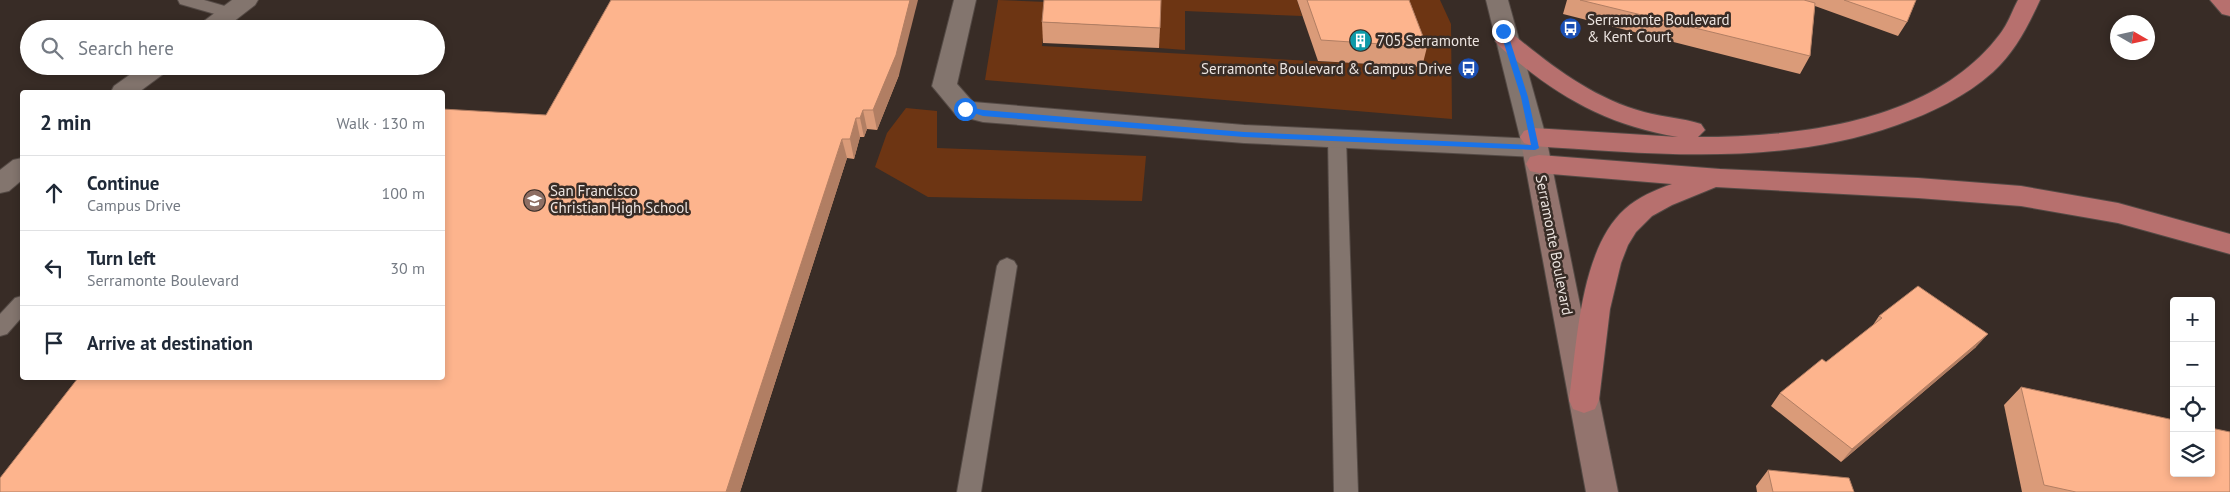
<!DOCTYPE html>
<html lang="en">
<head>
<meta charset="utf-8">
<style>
  :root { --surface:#fff; --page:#f6f6f7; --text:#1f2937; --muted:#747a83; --line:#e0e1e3 }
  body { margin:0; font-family:"PT Sans",sans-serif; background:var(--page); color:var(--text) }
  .controls { position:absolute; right:15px; bottom:15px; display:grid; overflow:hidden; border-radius:5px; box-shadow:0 2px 8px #0003 }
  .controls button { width:45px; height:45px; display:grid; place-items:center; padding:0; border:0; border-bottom:1px solid var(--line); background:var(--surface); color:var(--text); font:25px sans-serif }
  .compass { position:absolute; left:2110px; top:15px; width:45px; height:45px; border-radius:50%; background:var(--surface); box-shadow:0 2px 8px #0003; rotate:99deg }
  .stop { position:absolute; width:15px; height:15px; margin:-11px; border:4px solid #1a73e8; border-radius:50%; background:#fff }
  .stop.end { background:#1a73e8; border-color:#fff; box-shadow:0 1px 5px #0008 }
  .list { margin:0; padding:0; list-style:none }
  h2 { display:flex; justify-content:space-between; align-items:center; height:65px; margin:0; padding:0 20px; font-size:21px }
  h2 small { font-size:16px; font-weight:400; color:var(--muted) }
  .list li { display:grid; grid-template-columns:32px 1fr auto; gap:15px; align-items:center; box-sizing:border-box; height:75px; padding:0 20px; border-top:1px solid var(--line) }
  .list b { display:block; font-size:19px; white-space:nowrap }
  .list p { margin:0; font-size:16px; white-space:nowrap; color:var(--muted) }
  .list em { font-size:16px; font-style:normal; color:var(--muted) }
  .icon { flex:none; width:28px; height:28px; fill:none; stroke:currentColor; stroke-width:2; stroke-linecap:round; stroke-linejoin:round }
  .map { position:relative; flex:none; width:2230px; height:492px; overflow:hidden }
  .search { position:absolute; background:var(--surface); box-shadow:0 2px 8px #0003; left:20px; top:20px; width:425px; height:55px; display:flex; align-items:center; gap:12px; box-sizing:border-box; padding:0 18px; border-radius:28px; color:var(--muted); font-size:19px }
  .panel { position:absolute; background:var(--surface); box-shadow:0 2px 8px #0003; left:20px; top:90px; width:425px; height:290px; border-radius:5px }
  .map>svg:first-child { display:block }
  .green { fill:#6d3513 }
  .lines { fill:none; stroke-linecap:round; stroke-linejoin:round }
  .service-casing { stroke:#544a45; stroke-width:2 }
  .minor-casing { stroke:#544a45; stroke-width:2 }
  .tertiary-casing { stroke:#544a45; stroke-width:2 }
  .secondary-casing { stroke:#544a45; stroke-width:2 }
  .motorway-casing { stroke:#544a45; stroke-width:2 }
  .service { fill:#83756e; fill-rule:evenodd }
  .minor { fill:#83756e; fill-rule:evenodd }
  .tertiary { fill:#83756e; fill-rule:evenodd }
  .secondary { fill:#93746e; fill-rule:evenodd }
  .motorway { fill:#b7706e; fill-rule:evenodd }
  .wall { fill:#da9b79 }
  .shaded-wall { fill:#b17e63 }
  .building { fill:#fdb48d; stroke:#b17e63 }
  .route { fill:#1a73e8 }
  .labels { text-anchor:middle; stroke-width:5; stroke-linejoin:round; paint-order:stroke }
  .poi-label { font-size:15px; fill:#ece4e0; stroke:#382c26; text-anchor:start }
  .street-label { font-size:15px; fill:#ece4e0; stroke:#382c26 }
</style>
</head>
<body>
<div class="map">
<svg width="2230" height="492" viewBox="0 0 2230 492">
  <rect width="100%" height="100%" fill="#382c26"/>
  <g class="green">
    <path d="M998 0 1047 2 1042 46 1421 67 1397 0H1440L1451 24 1452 119 985 80Z"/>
    <path d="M1160 0H1297L1302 16 1185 11V50L1159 48Z"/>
    <path d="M906 108 937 111V148L1146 156 1142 201 928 197 875 167 887 133Z"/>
  </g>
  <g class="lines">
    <defs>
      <g id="service">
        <path d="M178 0H204L235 9 237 13 235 17 229 18 180 4Z"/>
        <path d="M1337 132 1344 133 1346 138 1358 492H1334L1328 138 1330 133Z"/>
        <path d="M1007 258 1014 261 1017 266 981 492H957L997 266 1000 261Z"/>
        <path d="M22 296V317L7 334 0 336V314L15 298Z"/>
      </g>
      <g id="minor">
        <path d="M232 0H258L255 5 224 29H197L200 24Z"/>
        <path d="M954 0H976L957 84 973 102 1244 125 1535 139 1544 142 1548 148 1544 154 1535 157 1244 143 983 122 956 115 932 86Z"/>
        <path d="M142 66H170L166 72 139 92H111L114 86Z"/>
        <path d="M22 158V180L9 191 0 193V170L13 160Z"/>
      </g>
      <path id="tertiary" d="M1486 0H1508L1546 137 1542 143 1533 146 1524 143 1520 137Z"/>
      <path id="secondary" d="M1533 128 1542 131 1546 137 1618 492H1586L1520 137 1524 131Z"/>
      <g id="motorway">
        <path d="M2018 0H2040C2028 26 2015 52 1993 72 1965 97 1931 113 1897 125 1779 167 1655 154 1533 146L1524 143 1520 137 1524 131 1533 128 1678 137C1605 125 1553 94 1499 46L1495 41 1499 36 1507 33 1515 36C1554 68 1595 99 1644 112 1663 117 1682 118 1701 124L1705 130 1698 137C1800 137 1934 122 2000 34 2008 24 2012 11 2018 0Z"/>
        <path d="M2210 0H2230V16L2222 14Z"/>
        <path d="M1539 155 1720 169 1918 178 2021 186 2118 203 2230 234V254L2118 223 2021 206 1918 198 1716 187 1672 205 1652 216 1636 232 1628 245 1621 263 1610 309 1599 400 1595 409 1584 413 1573 409 1569 400C1577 344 1580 249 1625 209 1638 197 1655 190 1672 184L1539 173 1530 171 1526 164 1530 157Z"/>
      </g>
    </defs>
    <use href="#service" class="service-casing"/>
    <use href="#minor" class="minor-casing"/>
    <use href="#tertiary" class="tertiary-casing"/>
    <use href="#secondary" class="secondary-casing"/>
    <use href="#motorway" class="motorway-casing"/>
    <use href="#service" class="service"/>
    <use href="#minor" class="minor"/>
    <use href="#tertiary" class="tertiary"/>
    <use href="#secondary" class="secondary"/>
    <use href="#motorway" class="motorway"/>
  </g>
  <g class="wall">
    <path d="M1297 0H1409L1427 47 1422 67 1318 61Z"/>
    <path d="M1567 0H1916L1907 22 1898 36 1815 6 1810 56 1800 74 1563 14Z"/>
    <path d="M1042 22 1160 28 1159 48 1043 43Z"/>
    <path d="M899 75 877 130 867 129 864 137H860L854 159 847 158 740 492H0L546 115Z"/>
    <path d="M1879 316 1976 347 1841 462 1771 406 1780 393 1826 362 1871 328Z"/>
    <path d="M2021 387 2230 492H2022L2004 405Z"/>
    <path d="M1768 470 1854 492H1757L1756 486Z"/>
  </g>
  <g class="shaded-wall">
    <path d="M910 0H918L899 75 877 130 873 110Z"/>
    <path d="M863 110 867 129 864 137 860 118Z"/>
    <path d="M856 118 860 137 854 159 850 139Z"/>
    <path d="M842 139 847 158 740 492H726Z"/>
    <path d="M1988 334 1976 347 1841 462 1852 449Z"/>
  </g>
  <g class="building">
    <path d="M611 0H910L896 55 873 110H863L860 118H856L850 139H842L726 492H0V478L78 378H442V109L546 115Z"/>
    <path d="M1044 0H1161L1160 28 1042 22Z"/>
    <path d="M1307 0H1409L1427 47 1321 40Z"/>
    <path d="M1580 0H1804L1815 3 1810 56Z"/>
    <path d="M1844 0H1916L1907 22Z"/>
    <path d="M1918 286 1988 334 1852 449 1780 393 1822 359 1826 362 1882 318 1879 316Z"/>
    <path d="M2021 387 2174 420V473H2211V428L2230 432V492H2076L2044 485Z"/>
    <path d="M1768 470 1849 478 1854 492H1773Z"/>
  </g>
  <path class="route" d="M1503 29 1507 31 1528 97 1539 148 1535 150 1244 137 983 116 961 109 965 106 983 110 1244 132 1531 145 1521 97 1500 31Z"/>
  <defs>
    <symbol id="bus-disc" viewBox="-11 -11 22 22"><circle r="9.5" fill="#1a4fb4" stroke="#382c26"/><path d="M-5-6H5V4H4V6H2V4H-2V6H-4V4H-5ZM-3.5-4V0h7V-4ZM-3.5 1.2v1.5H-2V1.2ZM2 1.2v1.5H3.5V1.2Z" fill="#fff"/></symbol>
    <symbol id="building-disc" viewBox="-11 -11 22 22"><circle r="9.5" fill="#0f9aa8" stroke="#382c26"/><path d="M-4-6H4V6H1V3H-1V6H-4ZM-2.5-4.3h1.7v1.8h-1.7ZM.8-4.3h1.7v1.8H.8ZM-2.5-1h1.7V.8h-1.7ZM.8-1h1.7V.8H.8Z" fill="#fff"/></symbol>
    <symbol id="school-disc" viewBox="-11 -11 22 22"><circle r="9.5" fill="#8d6e63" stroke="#382c26"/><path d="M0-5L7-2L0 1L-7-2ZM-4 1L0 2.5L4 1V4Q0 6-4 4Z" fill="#fff"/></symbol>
  </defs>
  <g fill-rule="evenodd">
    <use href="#bus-disc" x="1558" y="16" width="25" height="25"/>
    <use href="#building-disc" x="1348" y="28" width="25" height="25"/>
    <use href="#bus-disc" x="1456" y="56" width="25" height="25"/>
    <use href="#school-disc" x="522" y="188" width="25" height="25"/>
  </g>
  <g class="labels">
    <g class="poi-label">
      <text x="1587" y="25">Serramonte Boulevard<tspan x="1587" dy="17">&amp; Kent Court</tspan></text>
      <text x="1377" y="46">705 Serramonte</text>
      <text x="1452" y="74" text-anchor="end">Serramonte Boulevard &amp; Campus Drive</text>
      <text x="550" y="196">San Francisco<tspan x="550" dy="17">Christian High School</tspan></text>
    </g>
    <g class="street-label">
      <text transform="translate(1554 245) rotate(79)" y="5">Serramonte Boulevard</text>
    </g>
  </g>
</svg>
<div class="controls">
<button>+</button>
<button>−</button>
<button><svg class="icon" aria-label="locate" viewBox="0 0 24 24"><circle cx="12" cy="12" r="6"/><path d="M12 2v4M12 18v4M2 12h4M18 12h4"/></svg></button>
<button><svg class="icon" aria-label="layers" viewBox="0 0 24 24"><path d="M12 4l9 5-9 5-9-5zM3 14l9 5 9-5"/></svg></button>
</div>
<svg class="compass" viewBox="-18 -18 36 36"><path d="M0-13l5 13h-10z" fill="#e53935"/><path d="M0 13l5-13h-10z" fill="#747a83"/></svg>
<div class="stop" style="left:965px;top:109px"></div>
<div class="stop end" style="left:1503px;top:31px"></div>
<div class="search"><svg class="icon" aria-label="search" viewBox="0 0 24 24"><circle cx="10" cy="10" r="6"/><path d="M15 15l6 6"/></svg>Search here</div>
<section class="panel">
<h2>2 min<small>Walk · 130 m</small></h2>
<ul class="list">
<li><svg class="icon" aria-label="ahead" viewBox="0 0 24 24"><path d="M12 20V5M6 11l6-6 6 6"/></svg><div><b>Continue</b><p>Campus Drive</p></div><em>100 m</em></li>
<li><svg class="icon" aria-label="left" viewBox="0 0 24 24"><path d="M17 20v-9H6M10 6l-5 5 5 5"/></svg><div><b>Turn left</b><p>Serramonte Boulevard</p></div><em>30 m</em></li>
<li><svg class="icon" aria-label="arrive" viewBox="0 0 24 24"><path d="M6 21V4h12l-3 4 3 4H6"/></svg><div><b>Arrive at destination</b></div></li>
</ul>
</section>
</div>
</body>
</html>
